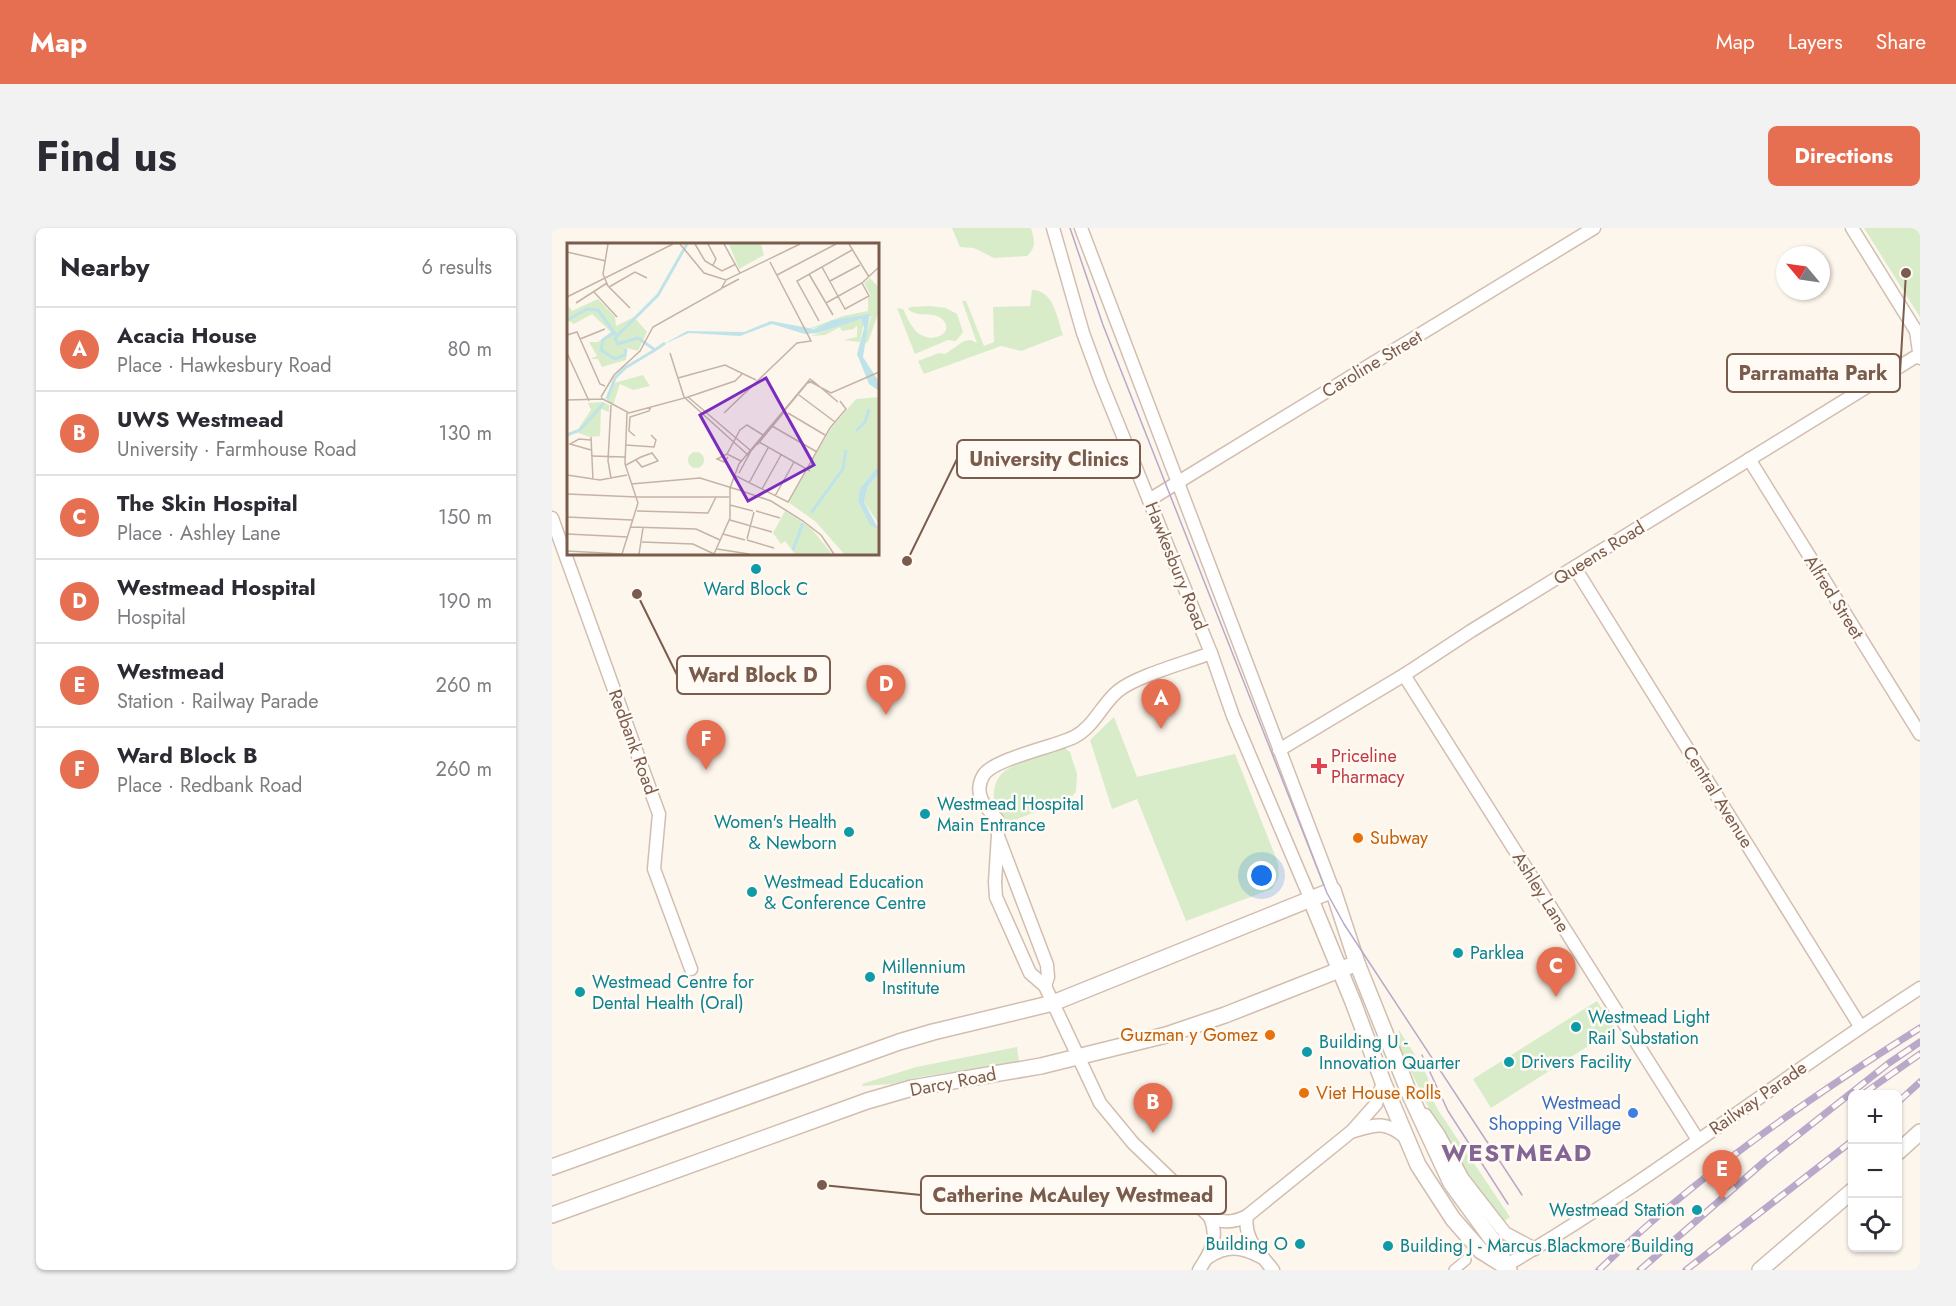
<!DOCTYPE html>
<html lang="en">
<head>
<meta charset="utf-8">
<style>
  :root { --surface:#fff; --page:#f2f2f3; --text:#2b2b33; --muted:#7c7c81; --line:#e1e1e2; --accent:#e76f51 }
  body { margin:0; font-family:Jost,sans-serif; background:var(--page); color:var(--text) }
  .controls { position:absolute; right:18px; bottom:18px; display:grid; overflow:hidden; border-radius:9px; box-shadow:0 2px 4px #0004 }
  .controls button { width:54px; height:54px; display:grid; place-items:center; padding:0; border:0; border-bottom:2px solid var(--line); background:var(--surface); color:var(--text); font:30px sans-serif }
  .compass { position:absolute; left:1224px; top:18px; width:54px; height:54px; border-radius:50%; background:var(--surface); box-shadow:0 2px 4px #0004; rotate:299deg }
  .you { position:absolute; left:710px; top:648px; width:21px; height:21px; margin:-15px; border:4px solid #fff; border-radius:50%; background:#1a73e8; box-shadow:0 0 0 9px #1a73e833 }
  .badge { display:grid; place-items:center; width:39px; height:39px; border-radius:50%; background:var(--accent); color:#fff; font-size:20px; font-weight:700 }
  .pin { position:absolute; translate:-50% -50px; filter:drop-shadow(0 2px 3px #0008) }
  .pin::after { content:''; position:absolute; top:32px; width:21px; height:18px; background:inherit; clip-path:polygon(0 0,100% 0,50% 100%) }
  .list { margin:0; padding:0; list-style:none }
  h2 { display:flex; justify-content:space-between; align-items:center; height:78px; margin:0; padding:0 24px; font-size:26px }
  h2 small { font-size:20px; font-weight:400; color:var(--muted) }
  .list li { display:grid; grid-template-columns:39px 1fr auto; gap:18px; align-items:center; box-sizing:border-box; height:84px; padding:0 24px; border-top:2px solid var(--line) }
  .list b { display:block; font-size:22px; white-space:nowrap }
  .list p { margin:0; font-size:20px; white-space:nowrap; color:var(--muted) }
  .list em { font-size:20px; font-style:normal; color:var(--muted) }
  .icon { flex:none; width:33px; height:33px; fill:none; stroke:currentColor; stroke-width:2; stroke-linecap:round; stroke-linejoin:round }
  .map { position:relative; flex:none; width:1368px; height:1042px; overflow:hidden; border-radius:9px }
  header { display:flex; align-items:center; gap:36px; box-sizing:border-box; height:84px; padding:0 30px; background:var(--accent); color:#fff }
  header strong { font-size:28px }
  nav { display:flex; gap:33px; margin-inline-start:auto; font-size:21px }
  .intro { display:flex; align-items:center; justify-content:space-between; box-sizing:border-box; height:144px; padding:0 36px }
  h1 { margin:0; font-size:42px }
  .button { padding:15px 27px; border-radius:9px; background:var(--accent); color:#fff; font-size:21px; font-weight:700 }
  main { display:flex; gap:36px; padding:0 36px }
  aside { flex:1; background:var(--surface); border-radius:9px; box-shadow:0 2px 4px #0004 }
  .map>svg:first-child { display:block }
  .green { fill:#d8ecc9 }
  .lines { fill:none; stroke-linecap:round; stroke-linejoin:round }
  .pedestrian-casing { stroke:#d1beb0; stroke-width:12 }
  .minor-casing { stroke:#d1beb0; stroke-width:15 }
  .tertiary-casing { stroke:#d1beb0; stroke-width:18 }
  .pedestrian { stroke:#fff; stroke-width:9 }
  .minor { stroke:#fff; stroke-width:12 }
  .tertiary { stroke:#fff; stroke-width:15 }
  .tram { stroke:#b9a8c9; stroke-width:1.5 }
  .rail-casing { stroke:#b9a8c9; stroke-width:7 }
  .rail { stroke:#fffaf3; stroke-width:4.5; stroke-dasharray:14; stroke-linecap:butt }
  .culture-dot { fill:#0f9aa8; stroke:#fffaf3; stroke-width:2 }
  .health-dot { fill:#e0444e; stroke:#fffaf3; stroke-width:2 }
  .food-dot { fill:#e8710a; stroke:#fffaf3; stroke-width:2 }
  .shop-dot { fill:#3f7fe0; stroke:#fffaf3; stroke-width:2 }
  .labels { text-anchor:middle; stroke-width:5; stroke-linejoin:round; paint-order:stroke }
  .street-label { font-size:18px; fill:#7a5c4d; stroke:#fffaf3 }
  .culture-label { font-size:18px; fill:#0d838f; stroke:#fffaf3; text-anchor:start }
  .health-label { font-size:18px; fill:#be3a42; stroke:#fffaf3; text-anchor:start }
  .food-label { font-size:18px; fill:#c56008; stroke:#fffaf3; text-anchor:start }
  .shop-label { font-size:18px; fill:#366cbe; stroke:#fffaf3; text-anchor:end }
  .district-label { font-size:24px; font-weight:bold; letter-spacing:1.5px; fill:#846695; stroke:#fffaf3 }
  .inset-river { fill:none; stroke:#bfe3e8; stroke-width:3 }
  .inset-road { fill:none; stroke:#c5b3a7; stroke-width:1.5 }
  .view { fill:#7b2cbf; fill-opacity:0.15; stroke:#7b2cbf; stroke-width:3 }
  .inset-edge { fill:none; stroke:#7a5c4d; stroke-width:3 }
  .leader { fill:none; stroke:#7a5c4d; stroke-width:2 }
  .callout-dot { fill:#7a5c4d; stroke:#fffaf3; stroke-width:2 }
  .callout { fill:#fffaf3; stroke:#7a5c4d; stroke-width:2 }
  .callout-label { font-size:20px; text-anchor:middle; font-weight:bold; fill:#7a5c4d }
</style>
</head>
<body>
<header>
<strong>Map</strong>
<nav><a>Map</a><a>Layers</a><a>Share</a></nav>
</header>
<div class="intro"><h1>Find us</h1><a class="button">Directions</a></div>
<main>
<aside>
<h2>Nearby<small>6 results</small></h2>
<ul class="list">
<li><span class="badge">A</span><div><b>Acacia House</b><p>Place · Hawkesbury Road</p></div><em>80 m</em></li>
<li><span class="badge">B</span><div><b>UWS Westmead</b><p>University · Farmhouse Road</p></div><em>130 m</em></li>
<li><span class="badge">C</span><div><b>The Skin Hospital</b><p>Place · Ashley Lane</p></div><em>150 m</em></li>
<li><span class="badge">D</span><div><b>Westmead Hospital</b><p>Hospital</p></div><em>190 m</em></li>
<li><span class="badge">E</span><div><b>Westmead</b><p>Station · Railway Parade</p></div><em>260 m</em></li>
<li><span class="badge">F</span><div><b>Ward Block B</b><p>Place · Redbank Road</p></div><em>260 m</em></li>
</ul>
</aside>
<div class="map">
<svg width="1368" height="1042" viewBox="0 0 1368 1042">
  <rect width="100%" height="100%" fill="#fdf6ec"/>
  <g class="green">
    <path d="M400 0H479C482 11 485 19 475 28L442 30 422 20 408 19Z"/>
    <path d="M1312 0H1368V89Z"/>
    <path d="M480 62C502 62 505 90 511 107L469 123 449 118 372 146 366 133 387 125 393 126 412 113 419 112 425 115 410 73H414L432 118 442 114 441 79 478 78Z"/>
    <path d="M378 78 394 80 405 86 411 104 404 113 396 112 363 126 345 80 351 81C355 89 359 99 366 105 379 116 403 106 391 92 382 82 366 91 356 81L358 79Z"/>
    <path d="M562 489 585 549 683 526 726 635 727 649 720 661 634 693 585 571 560 581 538 512Z"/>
    <path d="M511 519 518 524 525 546 524 563 519 570 460 593C451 592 446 586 443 578 440 566 442 551 453 543 460 537 501 522 511 519Z"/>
    <path d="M1045 773 1063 801 939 880 921 851Z"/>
    <path d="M847 802 872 841 880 861 879 868 886 882 958 989 948 996 891 909 845 815Z"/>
    <path d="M465 819 467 834 368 849 340 856 311 858 310 856 364 839Z"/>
  </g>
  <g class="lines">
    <defs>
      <path id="pedestrian" d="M902 1042 914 1032"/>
      <g id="minor">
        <path d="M501 0 531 105 549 154 659 425 681 488 759 672"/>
        <path d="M529 0 781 662"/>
        <path d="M1300 0 1364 103 1368 130"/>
        <path d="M1197 231 1368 506"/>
        <path d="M597 272 1042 0"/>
        <path d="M0 290 107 586 102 641 139 741"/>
        <path d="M1023 340 1308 798"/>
        <path d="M659 425C636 434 584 448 566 463 550 476 541 500 522 509 502 519 440 531 431 548 421 566 433 579 445 591L446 607 443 654 444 669 478 745 493 758 548 875 581 915 656 987C669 996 681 995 695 988L800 903 824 876 831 854"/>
        <path d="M852 447 1146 912"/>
        <path d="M727 522 852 447 919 403 1368 126"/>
        <path d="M447 611 495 737 496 749 493 758"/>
        <path d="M873 887 887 907 911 951 953 1005 983 1021"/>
        <path d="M802 903C825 896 834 893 854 910"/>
        <path d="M695 988C691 1011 708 1025 721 1042"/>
        <path d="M655 1030C674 1017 689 1018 709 1029"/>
        <path d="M953 1038C1097 955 1228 850 1368 760"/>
        <path d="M647 1042C659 1024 667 1010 658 989"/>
      </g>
      <g id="tertiary">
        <path d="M759 672 801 774 831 854 866 937 901 991 929 1023 953 1038"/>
        <path d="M1346 924 1368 904"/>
        <path d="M0 939 347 814 381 804 501 775 781 662 805 735 858 867 899 955 942 1014 957 1042"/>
        <path d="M0 987 315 873 360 860 489 838 614 807 673 787 805 735"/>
        <path d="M1208 1042 1300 963"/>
      </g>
    </defs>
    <use href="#pedestrian" class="pedestrian-casing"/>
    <use href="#minor" class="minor-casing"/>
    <use href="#tertiary" class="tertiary-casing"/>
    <use href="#pedestrian" class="pedestrian"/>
    <use href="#minor" class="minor"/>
    <use href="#tertiary" class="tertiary"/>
    <g class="tram">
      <path d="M518 0 551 97 775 665 792 696 970 967"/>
      <path d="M870 827 896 883 956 976"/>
    </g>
    <defs>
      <g id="rail">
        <path d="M1311 866 1368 826"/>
        <path d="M1346 874 1368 854"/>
        <path d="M1047 1042C1143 949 1255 871 1368 800"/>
        <path d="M1088 1042 1213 933 1337 835 1368 814"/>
        <path d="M1134 1042 1300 913"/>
      </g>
    </defs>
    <use href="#rail" class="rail-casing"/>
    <use href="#rail" class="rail"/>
  </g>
  <g class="culture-dot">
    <circle cx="204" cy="341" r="6"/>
    <circle cx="373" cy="586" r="6"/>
    <circle cx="297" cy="604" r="6"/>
    <circle cx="200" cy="664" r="6"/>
    <circle cx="906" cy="725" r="6"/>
    <circle cx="318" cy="749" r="6"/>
    <circle cx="28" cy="764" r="6"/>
    <circle cx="1024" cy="799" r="6"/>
    <circle cx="755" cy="824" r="6"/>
    <circle cx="957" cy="834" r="6"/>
    <circle cx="1145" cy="982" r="6"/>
    <circle cx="748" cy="1016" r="6"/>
    <circle cx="836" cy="1018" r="6"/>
  </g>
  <path class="health-dot" d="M764 529h6v6h6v6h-6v6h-6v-6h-6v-6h6z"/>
  <g class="food-dot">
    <circle cx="806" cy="610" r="6"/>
    <circle cx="718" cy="807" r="6"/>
    <circle cx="752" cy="865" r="6"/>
  </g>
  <circle class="shop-dot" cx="1081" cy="885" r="6"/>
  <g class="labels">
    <g class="street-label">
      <text transform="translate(820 136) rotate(-31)" y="6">Caroline Street</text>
      <text transform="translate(1047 325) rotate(-32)" y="6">Queens Road</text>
      <text transform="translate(624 338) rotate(68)" y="6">Hawkesbury Road</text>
      <text transform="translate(1282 369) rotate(58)" y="6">Alfred Street</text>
      <text transform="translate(81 514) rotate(70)" y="6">Redbank Road</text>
      <text transform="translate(1166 569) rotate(58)" y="6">Central Avenue</text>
      <text transform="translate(989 664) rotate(58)" y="6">Ashley Lane</text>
      <text transform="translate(401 854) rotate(-11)" y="6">Darcy Road</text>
      <text transform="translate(1206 870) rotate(-35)" y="6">Railway Parade</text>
    </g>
    <g class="culture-label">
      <text x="204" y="367" text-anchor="middle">Ward Block C</text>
      <text x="385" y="582">Westmead Hospital<tspan x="385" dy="21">Main Entrance</tspan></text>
      <text x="285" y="600" text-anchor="end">Women's Health<tspan x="285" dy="21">&amp; Newborn</tspan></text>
      <text x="212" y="660">Westmead Education<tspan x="212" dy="21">&amp; Conference Centre</tspan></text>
      <text x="918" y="731">Parklea</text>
      <text x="330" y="745">Millennium<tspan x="330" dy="21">Institute</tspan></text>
      <text x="40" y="760">Westmead Centre for<tspan x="40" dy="21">Dental Health (Oral)</tspan></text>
      <text x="1036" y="795">Westmead Light<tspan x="1036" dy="21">Rail Substation</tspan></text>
      <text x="767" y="820">Building U -<tspan x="767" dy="21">Innovation Quarter</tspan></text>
      <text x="969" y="840">Drivers Facility</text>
      <text x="1133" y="988" text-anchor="end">Westmead Station</text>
      <text x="736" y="1022" text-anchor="end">Building O</text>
      <text x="848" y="1024">Building J - Marcus Blackmore Building</text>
    </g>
    <g class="health-label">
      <text x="779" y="534">Priceline<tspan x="779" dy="21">Pharmacy</tspan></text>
    </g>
    <g class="food-label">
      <text x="818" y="616">Subway</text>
      <text x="706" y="813" text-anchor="end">Guzman y Gomez</text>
      <text x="764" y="871">Viet House Rolls</text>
    </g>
    <g class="shop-label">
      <text x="1069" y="881">Westmead<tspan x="1069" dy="21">Shopping Village</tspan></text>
    </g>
    <g class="district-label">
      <text x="965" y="933">WESTMEAD</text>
    </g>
  </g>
  <g transform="translate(15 15)">
    <rect width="312" height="312" fill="#fdf6ec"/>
    <path d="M162 1H194L197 12 172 26ZM303 35 312 45V68L301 99 297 101 304 73 266 77 262 82 241 86 276 73 301 68V55L304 53 297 40ZM31 56 48 74 49 83 67 74 80 89 71 108 60 105 59 117 35 124 31 116H23L30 113 22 99H31L44 89 25 71 7 81 0 77V61L5 68ZM291 76 297 78 293 99 276 97 290 94V82L287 86 275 88 273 84 258 92 244 93ZM76 132 83 143 66 147 53 141 46 162 40 157 47 140ZM312 154V222L293 245 291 258 303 281 312 287V311H277L249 279 221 259 263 187 289 156ZM36 159 42 162V169L34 166 33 193 23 194 9 189 24 167 21 160ZM121 217a8 8 0 1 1 16 0a8 8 0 1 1-16 0ZM312 231V281L297 259 301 243ZM218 268 244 285 265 311H228L218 298 214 301 206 290Z" fill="#d8ecc9"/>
    <path d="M303 71 296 114 312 139V148L302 141 290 111 297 85 294 76 251 90 238 91 205 81 173 93 122 90 95 102 120 88 177 89 204 78 247 86 266 77ZM312 222V231L301 243 297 259 312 287 303 282 291 258 293 245Z" fill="#bfe3e8"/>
    <path class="inset-river" d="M0 77 20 66 31 67 49 92M46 90 36 97 34 107 48 116 58 112 59 106M98 100 88 107 71 95 51 101 48 95 91 52 120 1M40 156 48 135 58 125 88 107M289 188 298 179 302 166M0 192 13 187 37 160M244 270 276 226 279 207M226 307 236 280"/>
    <path class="inset-road" d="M41 1 36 31 41 43 63 65M113 1 137 30 159 37 233 1M128 1 138 18 155 28 169 21M141 1 149 16 146 22M157 1 173 30M282 1 302 34M0 9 39 18M255 24 278 66 302 53 295 40M242 31 266 72M210 32 269 1M263 38 293 22M42 44 68 29 80 35M155 45 172 36M27 49 50 74M0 54 106 1M9 60 40 40M259 60 295 40 312 24M252 78 230 38 285 7M0 92 10 89 33 141 38 143M13 96 38 86M0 110 22 158M103 110 117 154 181 212M111 135 158 122 189 137M241 140 246 138 271 159M232 152 268 179M34 154 47 132 73 108 86 84 154 46 159 37M121 154 168 138 176 130M34 155 62 170 121 154 183 207M0 157 36 156M44 162 41 218 44 235M157 170 230 100 244 98 203 19M221 170 258 192M205 183 250 209M68 193 62 188 63 174 82 168 84 164M24 194 26 237M192 199 243 228M59 202 87 204 89 197 84 192M190 202 218 168M24 207 3 201 12 196 24 197M160 211 150 216 157 219 161 214M24 213 58 214M174 218 160 211 173 187 180 182 196 192M59 222 74 214 85 210 91 218 75 224 69 217M172 230 184 208 242 138 264 150 312 129M0 232 33 237 60 232M167 232 221 259 263 185 279 166 273 158M182 240 201 205M64 241 133 235 175 248 204 258 236 278 254 292 267 311M195 246 214 212M0 251 70 254M208 253 227 219M69 254H162M163 262 186 268M70 268 141 270 149 254M189 268 213 275M0 274 65 277M163 277 205 289M64 284 129 286 153 297M0 291 61 294M156 291 178 297M180 296 187 269M180 297 207 305M75 299 126 301 147 311M150 306 182 311M0 308 55 311M55 311 71 260 58 221 60 170M72 311 76 285M147 311 163 275V245L172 221 243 136 263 152"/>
    <path class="view" d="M199 135 247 222 181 258 133 172Z"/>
    <rect width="312" height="312" class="inset-edge"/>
  </g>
  <path class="leader" d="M1354 45L1348 145M355 333L405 231M85 366L125 447M270 957L369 967"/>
  <g class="callout-dot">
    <circle cx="1354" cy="45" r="6"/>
    <circle cx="355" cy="333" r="6"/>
    <circle cx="85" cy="366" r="6"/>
    <circle cx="270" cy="957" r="6"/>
  </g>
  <g class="callout">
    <rect x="1175" y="126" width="173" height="38" rx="6"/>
    <rect x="405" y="212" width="183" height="38" rx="6"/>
    <rect x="125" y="428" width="153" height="38" rx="6"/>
    <rect x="369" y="948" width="305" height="38" rx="6"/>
  </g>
  <g class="callout-label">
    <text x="1261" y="152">Parramatta Park</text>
    <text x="497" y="238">University Clinics</text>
    <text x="201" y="454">Ward Block D</text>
    <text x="521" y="974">Catherine McAuley Westmead</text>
  </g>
</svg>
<div class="controls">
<button>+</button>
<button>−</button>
<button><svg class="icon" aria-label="locate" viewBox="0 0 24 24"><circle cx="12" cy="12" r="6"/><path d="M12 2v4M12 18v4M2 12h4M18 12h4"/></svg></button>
</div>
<svg class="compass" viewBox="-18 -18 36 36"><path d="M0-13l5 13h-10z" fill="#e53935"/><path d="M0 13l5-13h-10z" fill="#7c7c81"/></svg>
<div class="you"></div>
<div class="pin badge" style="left:609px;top:501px">A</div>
<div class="pin badge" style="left:601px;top:905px">B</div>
<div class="pin badge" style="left:1004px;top:769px">C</div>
<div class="pin badge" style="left:334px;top:487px">D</div>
<div class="pin badge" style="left:1170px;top:972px">E</div>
<div class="pin badge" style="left:154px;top:542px">F</div>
</div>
</main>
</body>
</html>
